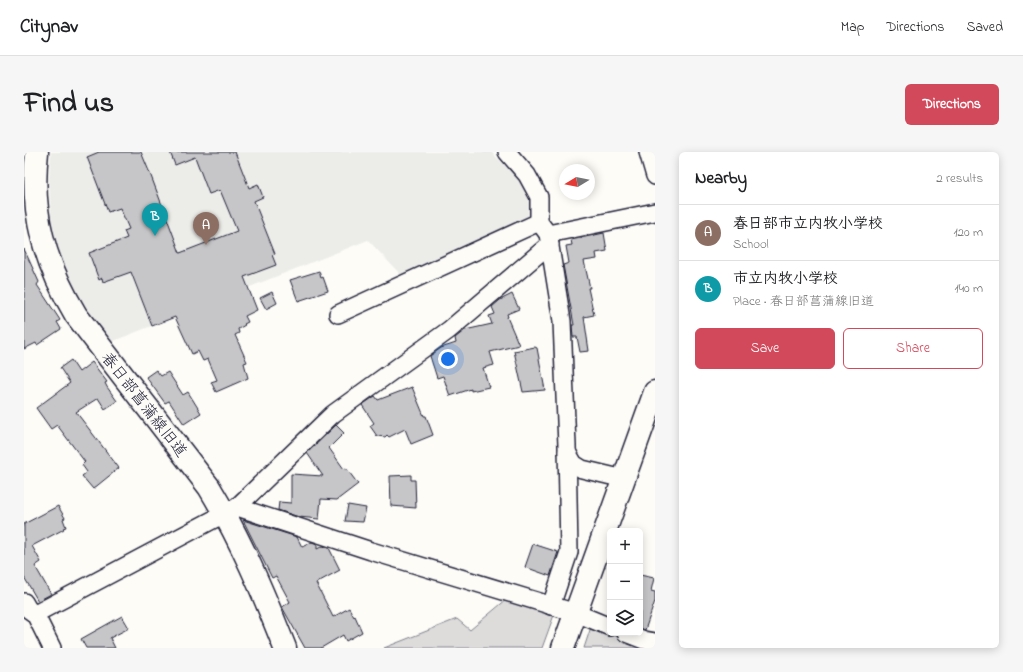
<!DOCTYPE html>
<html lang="en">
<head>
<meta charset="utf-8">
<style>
  :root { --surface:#fff; --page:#f6f6f6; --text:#202124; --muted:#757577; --line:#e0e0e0; --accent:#d1495b }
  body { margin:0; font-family:"Indie Flower","Klee One",sans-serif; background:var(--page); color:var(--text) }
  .controls { position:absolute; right:12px; bottom:12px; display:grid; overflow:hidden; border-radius:6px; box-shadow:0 2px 10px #0003 }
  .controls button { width:36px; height:36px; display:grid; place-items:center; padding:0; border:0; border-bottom:1px solid var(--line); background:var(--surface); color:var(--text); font:20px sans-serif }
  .compass { position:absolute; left:535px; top:12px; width:36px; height:36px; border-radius:50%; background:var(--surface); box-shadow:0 2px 10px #0003; rotate:260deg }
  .you { position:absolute; left:424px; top:207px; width:14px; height:14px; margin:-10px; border:3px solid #fff; border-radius:50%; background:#1a73e8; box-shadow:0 0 0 6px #1a73e833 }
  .badge { display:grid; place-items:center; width:26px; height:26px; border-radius:50%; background:var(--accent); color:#fff; font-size:13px; font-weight:700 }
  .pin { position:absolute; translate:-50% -33px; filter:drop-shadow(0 1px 2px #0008) }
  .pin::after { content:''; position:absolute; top:21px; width:14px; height:12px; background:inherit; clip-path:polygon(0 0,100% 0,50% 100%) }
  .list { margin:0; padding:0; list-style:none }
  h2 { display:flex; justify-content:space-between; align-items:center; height:52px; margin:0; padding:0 16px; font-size:17px }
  h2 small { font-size:13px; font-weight:400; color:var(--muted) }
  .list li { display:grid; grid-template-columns:26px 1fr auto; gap:12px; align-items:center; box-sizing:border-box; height:56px; padding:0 16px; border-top:1px solid var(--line) }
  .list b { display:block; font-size:15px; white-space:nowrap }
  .list p { margin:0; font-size:13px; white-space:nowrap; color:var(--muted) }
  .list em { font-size:13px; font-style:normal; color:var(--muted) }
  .actions { display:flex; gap:8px; padding:12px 16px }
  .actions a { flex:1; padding:9px 0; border:1px solid var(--accent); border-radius:6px; text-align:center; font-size:14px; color:var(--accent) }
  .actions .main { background:var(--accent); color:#fff }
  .icon { flex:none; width:22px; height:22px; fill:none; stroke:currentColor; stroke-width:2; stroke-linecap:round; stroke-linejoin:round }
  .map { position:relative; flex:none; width:631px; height:496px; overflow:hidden; border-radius:6px }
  header { display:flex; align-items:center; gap:24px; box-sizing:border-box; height:56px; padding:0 20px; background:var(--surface); border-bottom:1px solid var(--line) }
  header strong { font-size:19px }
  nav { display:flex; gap:22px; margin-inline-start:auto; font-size:14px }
  .intro { display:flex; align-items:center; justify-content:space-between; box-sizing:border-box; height:96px; padding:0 24px }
  h1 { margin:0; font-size:28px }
  .button { padding:10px 18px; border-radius:6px; background:var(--accent); color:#fff; font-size:14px; font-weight:700 }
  main { display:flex; gap:24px; padding:0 24px }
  aside { flex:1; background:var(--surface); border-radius:6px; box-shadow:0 2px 10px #0003 }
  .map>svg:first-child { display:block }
  .built { fill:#ecece9 }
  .green { fill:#dddcdb; stroke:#807f8b }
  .building { fill:#c6c6c8; stroke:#22223b }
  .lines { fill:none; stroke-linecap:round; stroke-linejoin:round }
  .minor-casing { stroke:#22223b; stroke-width:20 }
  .tertiary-casing { stroke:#22223b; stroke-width:25 }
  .primary-casing { stroke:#22223b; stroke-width:25 }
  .minor { stroke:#fdfcf7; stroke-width:17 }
  .tertiary { stroke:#fdfcf7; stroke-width:22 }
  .primary { stroke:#fdfcf7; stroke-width:22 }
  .labels { text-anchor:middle; stroke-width:3; stroke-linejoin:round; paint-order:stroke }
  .street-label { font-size:16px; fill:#22223b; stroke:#fdfcf7 }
</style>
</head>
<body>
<header>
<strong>Citynav</strong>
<nav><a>Map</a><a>Directions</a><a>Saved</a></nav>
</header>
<div class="intro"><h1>Find us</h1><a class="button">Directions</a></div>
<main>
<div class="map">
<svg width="631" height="496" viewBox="0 0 631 496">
  <rect width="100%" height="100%" fill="#fdfcf7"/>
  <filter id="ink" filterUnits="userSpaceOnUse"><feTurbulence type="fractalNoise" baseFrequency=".025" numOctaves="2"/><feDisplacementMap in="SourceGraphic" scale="8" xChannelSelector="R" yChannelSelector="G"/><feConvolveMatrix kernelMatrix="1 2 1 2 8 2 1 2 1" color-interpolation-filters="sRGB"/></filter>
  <g filter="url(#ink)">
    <path class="built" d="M27 0H467L495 27 504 44 508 63 378 124 344 88 87 190 62 155 47 131 33 97 27 65 25 27Z"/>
    <g class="green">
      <path d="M483 447 530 463 518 496H360L433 467 446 478Z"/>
      <path d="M567 475 625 496H560Z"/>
    </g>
    <g class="building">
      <path d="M75 0H117L127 24 156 101 213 79 196 38 185 42 171 5 151 13 146 0H211L225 36 234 32 239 45 230 49 251 102 248 103 252 113 220 125 233 158 221 164 224 170 220 172 221 173 214 177 215 181 211 183 223 210 220 211 224 226 192 240 187 230 193 228 184 207 179 209 174 199 168 202 151 165 128 174 107 120 79 130 78 126 75 128 65 101 103 86 100 79 105 77 96 56 84 60 63 5Z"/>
      <path d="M580 81 583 99 572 101 573 107 560 109 566 136H564L570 163 560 165 565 199 556 200 553 185H549L548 173H550L539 113 545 111 542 94 548 93 547 88Z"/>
      <path d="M0 97 15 130 13 133 36 168 33 170 37 177 13 193 12 191 0 197Z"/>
      <path d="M295 119 297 126 299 125 304 139 274 149 266 128Z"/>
      <path d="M248 140 253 151 242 157 236 146Z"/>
      <path d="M488 142 495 157 483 162 484 165H483L495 193 466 200 470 213 459 216 465 235 447 239V237L426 244 419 224 413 226 406 204 417 196 432 191 431 186 441 178 468 172 465 164 471 162 468 155 476 148Z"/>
      <path d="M511 195 513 196 521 238 499 240 490 199Z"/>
      <path d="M47 208 55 220 68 210 83 230 81 231 83 235 93 249 81 257 74 246 52 260 95 316 69 337 58 324 63 320 58 313 61 310 33 273 27 277 12 256 46 231 36 216Z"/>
      <path d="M132 218 137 224 144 220 159 243 164 240 177 261 160 272 145 249 141 251 122 225Z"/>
      <path d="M388 235 400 264H402L409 283 387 292 381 277 365 285 363 283 361 285 353 284 346 274 350 271 338 253 351 244 354 248Z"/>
      <path d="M312 273 320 281 305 296 320 317 322 316 334 332 313 348 297 347 295 367 275 365 254 358 255 350 267 351V322L299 324 283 301Z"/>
      <path d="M387 323V328H391L392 356 367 354 366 324Z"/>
      <path d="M324 353 342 356 339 370 321 369Z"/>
      <path d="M34 354 41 366 39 367 42 375 39 376 40 377 8 394 17 410 11 414 27 442 14 449 0 425V372Z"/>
      <path d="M219 368 273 385 278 395 288 390 293 392V397L299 394 305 396 316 418 292 431 309 465 325 456 330 465 331 464 338 480 322 489 319 483 297 496H281L258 455 266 450 252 424 248 426Z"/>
      <path d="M509 392 534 400 526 424 501 415Z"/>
      <path d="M616 423 630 426 627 439 631 440V449L621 478 616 476Z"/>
      <path d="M98 464 105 476 86 486 91 496H62L57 487Z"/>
    </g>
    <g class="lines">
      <defs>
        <g id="minor">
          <path d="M483 0 503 23 515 45V70L524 82 538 169 543 294 545 400 527 454"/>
          <path d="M624 0 631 24"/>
          <path d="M524 82 631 60"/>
          <path d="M314 162 515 70"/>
          <path d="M543 300 550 312 558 317 600 327"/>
          <path d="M213 355 347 399 552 461 586 475"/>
          <path d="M0 450 4 457 11 462 28 496"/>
          <path d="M11 462 213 355 309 262 425 178 526 92"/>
          <path d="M602 481 620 488 631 490"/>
        </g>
        <path id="tertiary" d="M13 0C6 62 21 111 52 163L185 335C216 386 239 440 261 496"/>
        <path id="primary" d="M539 496 631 240"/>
      </defs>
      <use href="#minor" class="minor-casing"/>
      <use href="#tertiary" class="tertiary-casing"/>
      <use href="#primary" class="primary-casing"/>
      <use href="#minor" class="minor"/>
      <use href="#tertiary" class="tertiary"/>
      <use href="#primary" class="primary"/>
    </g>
  </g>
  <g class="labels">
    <g class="street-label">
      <text transform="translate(121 252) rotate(52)" y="6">春日部菖蒲線旧道</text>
    </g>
  </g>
</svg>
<div class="controls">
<button>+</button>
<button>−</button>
<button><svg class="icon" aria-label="layers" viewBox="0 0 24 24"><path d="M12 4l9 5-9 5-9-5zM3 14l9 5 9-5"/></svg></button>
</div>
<svg class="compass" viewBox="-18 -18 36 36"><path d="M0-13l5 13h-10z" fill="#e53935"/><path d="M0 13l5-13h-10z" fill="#757577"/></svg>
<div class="you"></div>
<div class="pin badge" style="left:182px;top:93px;background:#8d6e63">A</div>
<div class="pin badge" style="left:131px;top:84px;background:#0f9aa8">B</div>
</div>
<aside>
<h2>Nearby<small>2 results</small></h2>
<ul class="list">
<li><span class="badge" style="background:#8d6e63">A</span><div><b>春日部市立内牧小学校</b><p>School</p></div><em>120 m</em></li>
<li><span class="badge" style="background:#0f9aa8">B</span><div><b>市立内牧小学校</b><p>Place · 春日部菖蒲線旧道</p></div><em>140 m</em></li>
</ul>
<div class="actions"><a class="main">Save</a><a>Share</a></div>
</aside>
</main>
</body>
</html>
